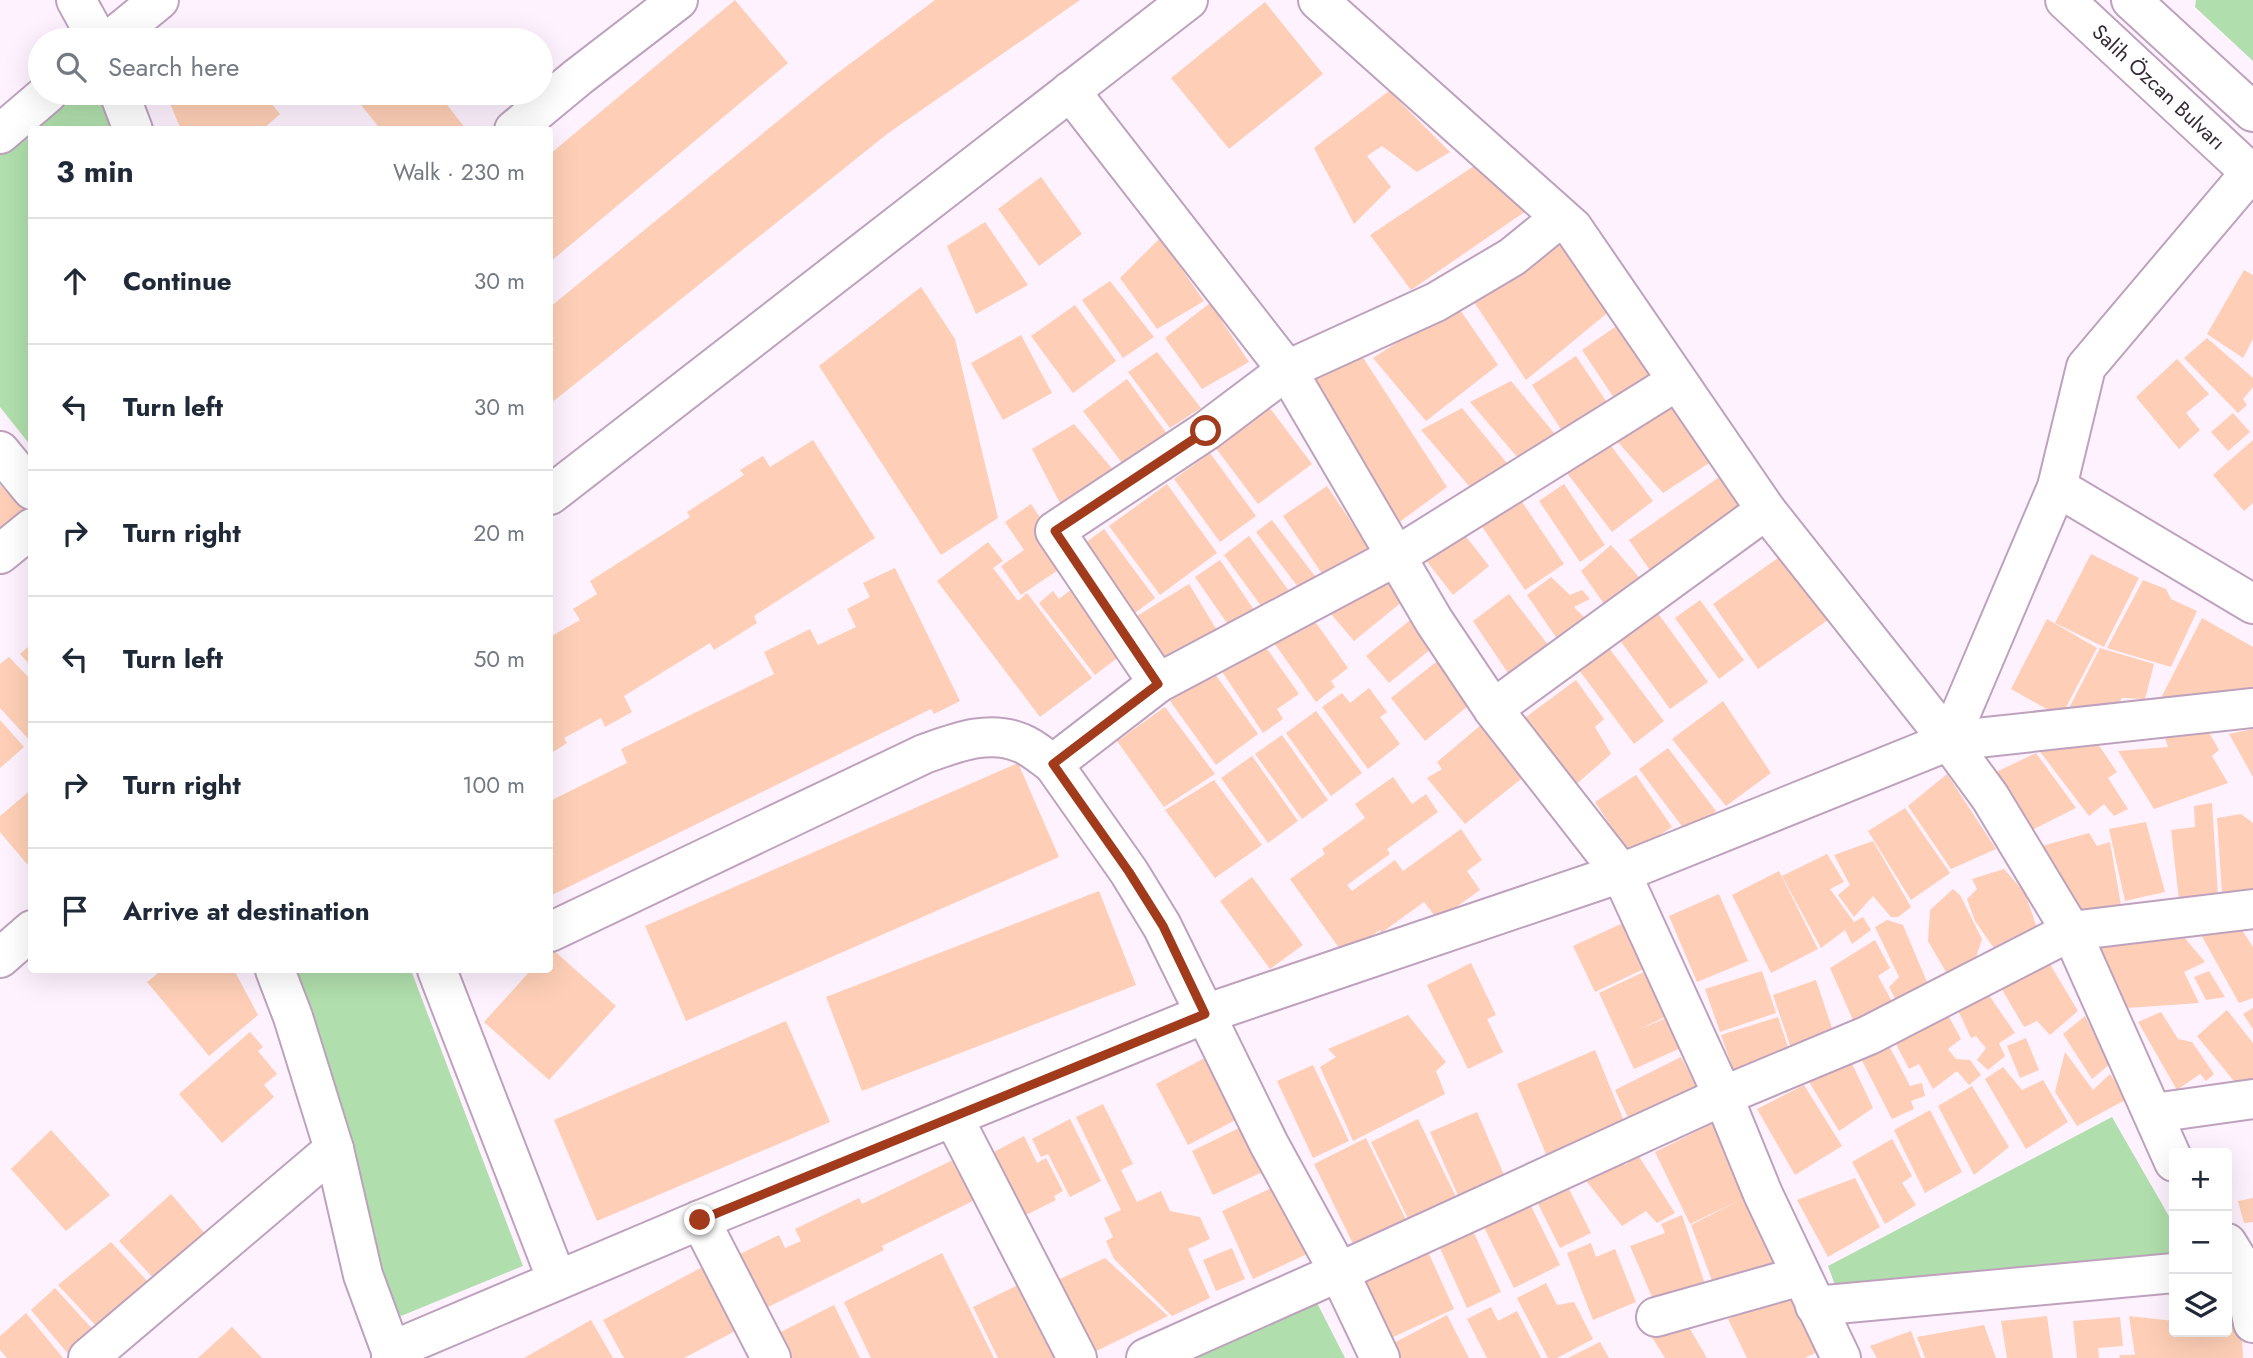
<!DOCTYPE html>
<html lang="en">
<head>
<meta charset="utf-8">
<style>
  :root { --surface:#fff; --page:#f2f2f3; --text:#1f2937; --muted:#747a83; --line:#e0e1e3 }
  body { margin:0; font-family:Jost,sans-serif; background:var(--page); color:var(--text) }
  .controls { position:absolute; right:21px; bottom:21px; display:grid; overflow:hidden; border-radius:7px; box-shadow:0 7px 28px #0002 }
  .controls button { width:63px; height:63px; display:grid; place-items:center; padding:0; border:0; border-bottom:2px solid var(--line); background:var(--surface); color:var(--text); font:35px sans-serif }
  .stop { position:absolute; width:21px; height:21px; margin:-16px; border:5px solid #a23a1c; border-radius:50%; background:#fff }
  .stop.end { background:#a23a1c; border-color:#fff; box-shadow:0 2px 7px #0008 }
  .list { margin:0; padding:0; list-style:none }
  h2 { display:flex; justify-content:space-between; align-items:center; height:91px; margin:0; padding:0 28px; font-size:30px }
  h2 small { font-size:23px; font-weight:400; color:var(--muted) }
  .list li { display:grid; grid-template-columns:46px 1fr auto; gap:21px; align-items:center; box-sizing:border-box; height:126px; padding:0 28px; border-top:2px solid var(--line) }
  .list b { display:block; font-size:26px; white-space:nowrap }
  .list em { font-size:23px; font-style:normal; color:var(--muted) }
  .icon { flex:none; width:38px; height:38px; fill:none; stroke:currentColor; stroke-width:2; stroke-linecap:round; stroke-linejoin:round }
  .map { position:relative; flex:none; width:2253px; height:1358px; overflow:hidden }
  .search { position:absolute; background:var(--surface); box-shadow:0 7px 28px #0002; left:28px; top:28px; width:525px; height:77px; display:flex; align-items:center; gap:18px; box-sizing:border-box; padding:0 24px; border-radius:38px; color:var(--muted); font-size:26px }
  .panel { position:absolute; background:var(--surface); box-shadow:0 7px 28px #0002; left:28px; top:126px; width:525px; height:847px; border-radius:7px }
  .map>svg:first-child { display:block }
  .green { fill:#b0deac }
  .building { fill:#fecfb6 }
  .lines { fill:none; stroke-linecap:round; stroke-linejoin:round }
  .minor-casing { stroke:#bea2bd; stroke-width:42 }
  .major-casing { stroke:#bea2bd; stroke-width:42 }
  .minor { stroke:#fff; stroke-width:38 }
  .major { stroke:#fff; stroke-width:38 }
  .route { stroke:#a23a1c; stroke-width:9 }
  .labels { text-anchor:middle; stroke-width:6; stroke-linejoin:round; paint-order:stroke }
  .street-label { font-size:21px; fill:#342934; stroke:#fff }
</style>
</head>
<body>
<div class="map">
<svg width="2253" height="1358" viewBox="0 0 2253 1358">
  <rect width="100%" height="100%" fill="#fef2fe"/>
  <g class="green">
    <path d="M2196 0H2253V61L2195 7Z"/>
    <path d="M70 93H100L114 129 32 130 31 446 0 407V154Z"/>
    <path d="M293 970H411L523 1266 401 1316 381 1285Z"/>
    <path d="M2112 1117 2174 1225V1253L1835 1285 1828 1266Z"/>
    <path d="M1311 1291 1345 1358H1170Z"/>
  </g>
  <g class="building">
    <path d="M735 0 788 63 550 262V154Z"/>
    <path d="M935 0H1080L887 134 550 404V307L827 81Z"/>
    <path d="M1265 2 1323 74 1229 149 1171 78Z"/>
    <path d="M1389 91 1450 152 1417 172 1382 146 1367 156 1391 187 1354 224 1314 148Z"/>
    <path d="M166 93H263L280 114 262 130H181Z"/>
    <path d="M357 93H438L465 128 381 130 354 96Z"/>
    <path d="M1477 164 1526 211 1411 290 1370 235Z"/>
    <path d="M1041 177 1082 234 1039 266 998 209Z"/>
    <path d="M985 222 1028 285 976 314 947 246Z"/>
    <path d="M1558 233 1617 305 1526 380 1472 299Z"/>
    <path d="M1160 238 1204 301 1157 329 1120 278Z"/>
    <path d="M2244 270 2253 275V339L2243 358 2207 334Z"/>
    <path d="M1110 281 1154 337 1123 358 1082 300Z"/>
    <path d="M921 287 955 339 998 518 941 555 819 366Z"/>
    <path d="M1210 303 1249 362 1202 389 1165 338Z"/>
    <path d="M1456 304 1498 365 1426 421 1373 358Z"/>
    <path d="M1075 305 1116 361 1073 393 1031 336Z"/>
    <path d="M1625 320 1666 381 1622 410 1582 350Z"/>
    <path d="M1021 335 1052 393 1003 420 971 363Z"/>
    <path d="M2207 338 2253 378V387L2243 399 2247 405 2238 413 2184 358Z"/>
    <path d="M1157 352 1201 408 1170 428 1128 372Z"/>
    <path d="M1360 353 1447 487 1390 529 1300 388Z"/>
    <path d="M1576 356 1616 416 1572 446 1532 385Z"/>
    <path d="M2177 359 2209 394 2186 413 2200 430 2179 449 2136 397Z"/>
    <path d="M1127 379 1168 435 1125 467 1083 411Z"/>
    <path d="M1511 381 1564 445 1524 465 1470 402Z"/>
    <path d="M1680 391 1720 456 1663 493 1617 441Z"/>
    <path d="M1269 407 1312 464 1258 504 1215 447Z"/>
    <path d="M1462 408 1515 473 1475 493 1421 430Z"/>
    <path d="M2233 413 2250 432 2228 451 2211 432Z"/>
    <path d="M1074 424 1116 473 1063 509 1032 449Z"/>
    <path d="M813 440 875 538 754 616 757 623 714 650 710 643 624 696 632 712 605 727 601 718 564 738 567 743 550 754V637L580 620 573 609 597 594 590 581 690 517 687 512 744 475 740 470 763 456 770 467Z"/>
    <path d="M2253 440V503L2244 511 2213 475Z"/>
    <path d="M1608 442 1653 501 1612 532 1567 473Z"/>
    <path d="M1210 453 1256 516 1220 542 1174 479Z"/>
    <path d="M1725 473 1750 509 1654 576 1629 540Z"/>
    <path d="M1167 484 1217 553 1160 595 1109 526Z"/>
    <path d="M1564 484 1605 545 1580 562 1539 501Z"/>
    <path d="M0 485 27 513 0 534Z"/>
    <path d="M1327 486 1371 551 1327 581 1283 516Z"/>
    <path d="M1520 499 1564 564 1525 590 1481 525Z"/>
    <path d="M1031 504 1070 562 1021 595 1001 566 1024 550 1005 522Z"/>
    <path d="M1272 520 1321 584 1305 596 1256 532Z"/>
    <path d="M1457 525 1489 566 1453 595 1421 554Z"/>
    <path d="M1104 529 1155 598 1127 619 1076 550Z"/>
    <path d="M1249 536 1292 595 1267 614 1224 555Z"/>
    <path d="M988 542 1003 561 993 568 1018 601 1027 593 1092 678 1040 717 937 581Z"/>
    <path d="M1611 545 1645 584 1609 611 1581 571Z"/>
    <path d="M2091 554 2139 578 2104 647 2055 623Z"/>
    <path d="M1782 555 1828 620 1758 669 1713 604Z"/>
    <path d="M1220 560 1261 620 1236 636 1195 577Z"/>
    <path d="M895 568 960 701 934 714 931 709 550 896V801L627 763 621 749 774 674 764 652 810 629 818 645 856 627 847 609 870 597 863 583Z"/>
    <path d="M1380 574 1403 601 1354 641 1331 614Z"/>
    <path d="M1551 577 1570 595 1582 590 1590 599 1574 607 1590 623 1562 646 1527 595Z"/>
    <path d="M2143 580 2166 589 2171 599 2197 611 2171 667 2107 648Z"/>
    <path d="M1078 584 1129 649 1095 675 1039 603 1053 591 1059 599Z"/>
    <path d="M1189 584 1221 637 1164 671 1132 619Z"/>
    <path d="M1509 594 1552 650 1516 685 1473 621Z"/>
    <path d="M1700 600 1744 660 1719 679 1675 618Z"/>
    <path d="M1657 612 1708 682 1670 709 1619 639Z"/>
    <path d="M1309 613 1348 668 1331 681 1335 687 1316 702 1272 640Z"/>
    <path d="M1415 616 1437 644 1389 683 1366 656Z"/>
    <path d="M2202 618 2253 647V694L2175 707 2162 696Z"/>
    <path d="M2047 619 2097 648 2061 717 2011 689Z"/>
    <path d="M1260 639 1299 694 1277 709 1283 719 1263 733 1219 667Z"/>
    <path d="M32 643V667L20 654Z"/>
    <path d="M1609 648 1664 721 1634 744 1579 670Z"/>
    <path d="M2100 648 2154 664 2145 699 2122 698 2114 712 2068 710Z"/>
    <path d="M9 657 32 681V743L0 708V664Z"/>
    <path d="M1441 658 1474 701 1425 741 1391 698Z"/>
    <path d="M1212 670 1258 734 1216 765 1170 701Z"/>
    <path d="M1576 680 1604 719 1595 727 1611 754 1573 787 1522 720Z"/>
    <path d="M1369 688 1387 712 1380 717 1400 744 1368 769 1322 707 1342 693 1350 703Z"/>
    <path d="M1723 701 1771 773 1726 806 1672 739Z"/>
    <path d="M1165 707 1215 774 1164 807 1117 741Z"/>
    <path d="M1316 711 1362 773 1331 796 1286 733Z"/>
    <path d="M0 720 24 747 0 768Z"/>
    <path d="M2203 722 2219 750 2212 756 2228 783 2154 809 2118 751 2168 747 2162 729Z"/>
    <path d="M1481 725 1521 779 1465 824 1427 778 1442 769 1437 762Z"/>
    <path d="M2253 729V777L2229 734Z"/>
    <path d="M1282 735 1328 800 1302 819 1255 754Z"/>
    <path d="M2096 741 2117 772 2108 778 2128 809 2114 816 2104 804 2089 816 2038 749Z"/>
    <path d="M1668 748 1716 811 1687 833 1639 769Z"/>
    <path d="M2036 753 2076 808 2030 831 1992 774Z"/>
    <path d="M1252 756 1298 821 1268 843 1221 778Z"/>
    <path d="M1018 763 1059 857 686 1021 645 926Z"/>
    <path d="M1947 774 1996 849 1951 869 1908 806Z"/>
    <path d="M1636 775 1672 827 1630 855 1595 802Z"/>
    <path d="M1393 777 1412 804 1426 794 1438 812 1387 849 1390 854 1347 885 1352 891 1395 860 1403 871 1461 829 1482 860 1467 871 1480 890 1438 920 1424 902 1381 933 1380 930 1344 955 1290 879 1325 854 1322 849 1365 818 1355 804Z"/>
    <path d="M1214 780 1262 845 1215 878 1165 810Z"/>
    <path d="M32 789V870L0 832V816Z"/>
    <path d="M2212 803 2218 895 2179 900 2171 830 2195 827 2194 806Z"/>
    <path d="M1905 808 1950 873 1911 900 1868 831Z"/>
    <path d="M2241 814 2253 823V892L2222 894 2217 818Z"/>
    <path d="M2146 822 2165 892 2125 901 2109 829Z"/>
    <path d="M2089 833 2097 846 2110 842 2121 905 2078 910 2042 846Z"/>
    <path d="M1873 841 1911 907 1898 917H1891L1873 896 1854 917 1838 895 1850 885 1834 855Z"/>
    <path d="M1827 854 1844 882 1830 889 1854 922 1863 917 1871 930 1852 944 1845 930 1821 948 1782 876Z"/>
    <path d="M2004 869 2025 893 2039 934 2003 961 1975 921 1967 899 1977 889 1972 879Z"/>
    <path d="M1779 871 1818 949 1771 973 1732 895Z"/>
    <path d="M1252 877 1303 945 1270 969 1220 901Z"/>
    <path d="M1953 889 1960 895 1982 939 1973 967 1953 984 1928 941 1930 910Z"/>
    <path d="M1099 891 1136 985 862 1091 826 997Z"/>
    <path d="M1719 894 1748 961 1697 982 1669 916Z"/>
    <path d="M1887 920 1903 925 1927 982 1911 996 1901 1010 1889 987 1899 977 1875 927Z"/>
    <path d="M1625 922 1646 968 1595 992 1573 946Z"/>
    <path d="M2238 924 2253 947V998L2239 1003 2200 933Z"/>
    <path d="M2177 929 2205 962 2184 972 2199 1003 2127 1008 2097 949Z"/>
    <path d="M1875 940 1890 968 1878 976 1900 1016 1860 1036 1830 968Z"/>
    <path d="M550 947 616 1006 549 1080 484 1022 531 970H550Z"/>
    <path d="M2048 961 2078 1011 2050 1035 2037 1021 2024 1027 2000 986Z"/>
    <path d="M1471 963 1496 1015 1487 1019 1503 1052 1468 1069 1427 985Z"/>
    <path d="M1650 969 1671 1014 1640 1029 1669 1017 1683 1047 1634 1069 1599 993Z"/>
    <path d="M162 970H234L258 1015 209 1056 147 982Z"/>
    <path d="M1762 971 1776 1013 1720 1032 1705 989Z"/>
    <path d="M2209 971 2225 997 2206 1000 2194 977Z"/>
    <path d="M1816 980 1835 1037 1792 1051 1773 995Z"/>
    <path d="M1986 991 2015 1033 1999 1043 2005 1056 1988 1070 1977 1060 1986 1048 1976 1036 1971 1038 1956 1006Z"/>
    <path d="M1943 1006 1961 1039 1948 1049 1956 1059 1970 1060 1981 1075 1969 1085 1957 1071 1933 1089 1919 1064 1909 1069 1895 1042Z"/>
    <path d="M2253 1008V1029L2243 1014Z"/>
    <path d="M2227 1010 2253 1043V1086L2243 1092 2197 1036Z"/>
    <path d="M2161 1012 2178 1039 2192 1042 2214 1074 2206 1081 2200 1074 2177 1090 2138 1022Z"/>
    <path d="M1408 1015 1446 1062 1436 1071 1445 1094 1353 1141 1320 1067 1336 1057 1328 1049Z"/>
    <path d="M2085 1016 2110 1064 2092 1079 2063 1034Z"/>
    <path d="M1778 1017 1792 1059 1736 1078 1721 1035Z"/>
    <path d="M786 1021 830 1122 597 1221 554 1120Z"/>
    <path d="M250 1032 263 1047 258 1051 277 1074 264 1085 274 1097 222 1143 179 1094Z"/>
    <path d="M1884 1036 1910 1086 1922 1083 1925 1096 1911 1101 1914 1109 1892 1119 1857 1051Z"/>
    <path d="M2026 1038 2039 1070 2020 1078 2007 1046Z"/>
    <path d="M1595 1050 1626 1126 1548 1159 1517 1084Z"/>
    <path d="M2065 1052 2093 1090 2110 1074 2127 1099 2077 1126 2055 1092Z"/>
    <path d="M1847 1053 1873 1108 1839 1131 1806 1077Z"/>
    <path d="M1210 1055 1243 1116 1188 1145 1156 1084Z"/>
    <path d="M1681 1057 1700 1093 1632 1126 1615 1090Z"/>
    <path d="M1313 1065 1349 1141 1313 1158 1277 1081Z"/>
    <path d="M2003 1067 2022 1090 2043 1080 2068 1122 2026 1149 1985 1079Z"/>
    <path d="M1804 1085 1842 1146 1795 1175 1757 1109Z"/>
    <path d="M1972 1086 2009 1147 1974 1175 1938 1106Z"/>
    <path d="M1103 1104 1133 1164 1121 1170 1137 1202 1161 1191 1170 1211 1200 1217 1210 1239 1188 1249 1210 1298 1172 1316 1114 1259 1106 1241 1113 1237 1104 1218 1121 1210 1076 1117Z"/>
    <path d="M1930 1110 1962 1172 1925 1193 1894 1130Z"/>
    <path d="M1477 1112 1510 1189 1464 1209 1430 1132Z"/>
    <path d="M1070 1119 1101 1181 1070 1197 1048 1154 1041 1157 1032 1139Z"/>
    <path d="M1418 1119 1459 1203 1412 1227 1371 1142Z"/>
    <path d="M1715 1122 1777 1263 1716 1291 1691 1225 1740 1200 1690 1224 1655 1152Z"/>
    <path d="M1247 1124 1269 1169 1213 1195 1192 1151Z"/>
    <path d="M51 1130 110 1195 66 1231 11 1169Z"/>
    <path d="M1024 1136 1037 1163 1046 1158 1063 1191 1054 1196 1056 1200 1022 1217 990 1154Z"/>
    <path d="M1366 1138 1411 1230 1359 1256 1314 1164Z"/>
    <path d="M1892 1139 1912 1176 1902 1183 1916 1205 1885 1224 1852 1162Z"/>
    <path d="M1638 1155 1675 1213 1657 1223 1646 1211 1622 1226 1580 1173 1618 1156 1625 1165Z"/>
    <path d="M959 1157 979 1198 882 1246 884 1250 758 1312 732 1258 779 1235 785 1248 801 1241 795 1229 859 1198 862 1204Z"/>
    <path d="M1855 1178 1880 1227 1828 1257 1797 1200Z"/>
    <path d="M1566 1183 1591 1233 1560 1248 1535 1198Z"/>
    <path d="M1276 1186 1307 1254 1253 1279 1222 1211Z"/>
    <path d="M171 1194 207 1236 156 1281 119 1241Z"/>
    <path d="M2253 1198V1222L2244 1223 2238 1201Z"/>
    <path d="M1528 1200 1560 1265 1514 1288 1482 1223Z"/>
    <path d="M1682 1215 1709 1296 1659 1313 1630 1246 1665 1233 1661 1224Z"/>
    <path d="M1473 1231 1501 1292 1467 1308 1439 1246Z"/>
    <path d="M111 1242 151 1285 100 1330 58 1285Z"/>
    <path d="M1424 1243 1454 1309 1391 1338 1362 1272Z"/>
    <path d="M1591 1243 1596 1257 1615 1249 1636 1302 1593 1320 1567 1253Z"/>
    <path d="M1232 1248 1245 1279 1216 1291 1203 1260Z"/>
    <path d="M942 1253 994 1358H871L844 1302Z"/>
    <path d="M1105 1258 1168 1316 1084 1357 1049 1284Z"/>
    <path d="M708 1264 741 1328 684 1358H624L603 1320Z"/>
    <path d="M1024 1282 1061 1358H998L973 1307Z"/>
    <path d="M1546 1283 1557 1305 1574 1302 1593 1339 1557 1358H1548L1517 1298Z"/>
    <path d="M1795 1287 1825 1348 1805 1358H1747L1728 1319Z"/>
    <path d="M55 1288 96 1333 70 1356 31 1310Z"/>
    <path d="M834 1305 860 1358H781L771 1337Z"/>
    <path d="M2227 1305H2240L2243 1358H2120L2119 1355H2135L2129 1316 2174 1321V1332H2227Z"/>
    <path d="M1491 1307 1498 1321 1517 1311 1541 1358H1487L1467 1319Z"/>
    <path d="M1680 1312 1707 1358H1665L1648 1331Z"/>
    <path d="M26 1313 63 1358H7L0 1350V1336Z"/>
    <path d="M1447 1315 1469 1358H1400L1392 1344Z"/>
    <path d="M2047 1316 2053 1358H2007L2001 1321Z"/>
    <path d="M2120 1317 2123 1346 2098 1348 2099 1358H2077L2073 1321Z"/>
    <path d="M591 1320 613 1358H524Z"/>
    <path d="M1984 1325 1996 1358H1925L1917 1337Z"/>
    <path d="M232 1327 262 1358H198Z"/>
    <path d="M1911 1331 1921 1358H1877L1870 1346Z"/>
    <path d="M1600 1342 1609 1358H1568Z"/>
  </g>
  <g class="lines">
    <defs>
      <g id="minor">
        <path d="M76 0 98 40"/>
        <path d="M1318 0 1573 228 1766 510 1949 741 1990 797 2071 931 2174 1162"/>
        <path d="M110 40 159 0"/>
        <path d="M1070 91 1287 370 1434 621 1493 709 1621 873 1723 1096 1763 1194 1841 1358"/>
        <path d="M119 93 133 130"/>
        <path d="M514 130 578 77 678 0"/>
        <path d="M0 134 48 93"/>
        <path d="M0 451 32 490"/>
        <path d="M2057 487 2253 604"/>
        <path d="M550 495 1188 0"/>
        <path d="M0 554 32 528"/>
        <path d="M1158 683 1395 557 1677 381"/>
        <path d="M1493 709 1766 510"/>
        <path d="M1949 741 2057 487 2086 367 2250 173"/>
        <path d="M550 932 924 754C955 743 989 729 1021 743 1032 747 1043 757 1053 764"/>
        <path d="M0 958 32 930"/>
        <path d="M275 970 293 1017 334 1149 363 1275 391 1351V1358"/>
        <path d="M437 970 557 1280"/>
        <path d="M2154 1113 2253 1099"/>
        <path d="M953 1117 1077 1358"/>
        <path d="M700 1220 771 1358"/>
        <path d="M2227 1243 2242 1267 2253 1323"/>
        <path d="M1815 1306 2174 1273"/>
        <path d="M1656 1317 1801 1276"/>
        <path d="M391 1351 700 1220 1205 1014 1621 873 1949 741 2253 708"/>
        <path d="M88 1358 334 1149"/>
        <path d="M1146 1358 1339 1272 1723 1096 1869 1035 2071 931 2253 909"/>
        <path d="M1380 1358 1339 1272 1269 1144 1162 926 1129 872 1053 764 1158 683 1055 531 1206 431 1287 370 1436 302 1512 257 1560 218"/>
      </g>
      <g id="major">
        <path id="s1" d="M2065 0 2253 175"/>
        <path d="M2131 0 2253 112"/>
      </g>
    </defs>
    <use href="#minor" class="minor-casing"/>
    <use href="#major" class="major-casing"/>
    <use href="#minor" class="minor"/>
    <use href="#major" class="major"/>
  </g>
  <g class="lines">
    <path class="route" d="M700 1220 1205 1014 1163 926 1129 872 1053 764 1158 684 1055 531 1206 431"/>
  </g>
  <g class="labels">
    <g class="street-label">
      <text dy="7" stroke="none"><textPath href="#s1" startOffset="128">Salih Özcan Bulvarı</textPath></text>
    </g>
  </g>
</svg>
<div class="controls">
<button>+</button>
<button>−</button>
<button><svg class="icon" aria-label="layers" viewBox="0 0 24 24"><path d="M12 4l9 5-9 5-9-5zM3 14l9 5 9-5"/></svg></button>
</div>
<div class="stop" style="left:1206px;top:431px"></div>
<div class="stop end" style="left:700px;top:1220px"></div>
<div class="search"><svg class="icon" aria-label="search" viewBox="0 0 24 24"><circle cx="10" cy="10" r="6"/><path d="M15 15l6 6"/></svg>Search here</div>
<section class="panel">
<h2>3 min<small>Walk · 230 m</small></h2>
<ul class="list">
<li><svg class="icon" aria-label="ahead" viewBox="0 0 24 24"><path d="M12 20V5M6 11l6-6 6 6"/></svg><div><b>Continue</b></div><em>30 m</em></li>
<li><svg class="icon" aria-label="left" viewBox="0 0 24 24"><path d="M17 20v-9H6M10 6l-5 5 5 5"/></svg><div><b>Turn left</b></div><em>30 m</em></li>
<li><svg class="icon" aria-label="right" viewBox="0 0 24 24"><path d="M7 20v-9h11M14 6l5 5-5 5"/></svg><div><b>Turn right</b></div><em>20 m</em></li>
<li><svg class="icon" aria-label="left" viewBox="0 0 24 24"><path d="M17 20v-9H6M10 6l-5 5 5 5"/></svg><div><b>Turn left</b></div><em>50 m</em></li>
<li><svg class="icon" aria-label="right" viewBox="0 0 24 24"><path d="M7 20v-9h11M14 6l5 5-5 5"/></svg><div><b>Turn right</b></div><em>100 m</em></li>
<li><svg class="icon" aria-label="arrive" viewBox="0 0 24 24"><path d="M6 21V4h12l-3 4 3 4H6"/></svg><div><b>Arrive at destination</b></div></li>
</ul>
</section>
</div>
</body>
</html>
